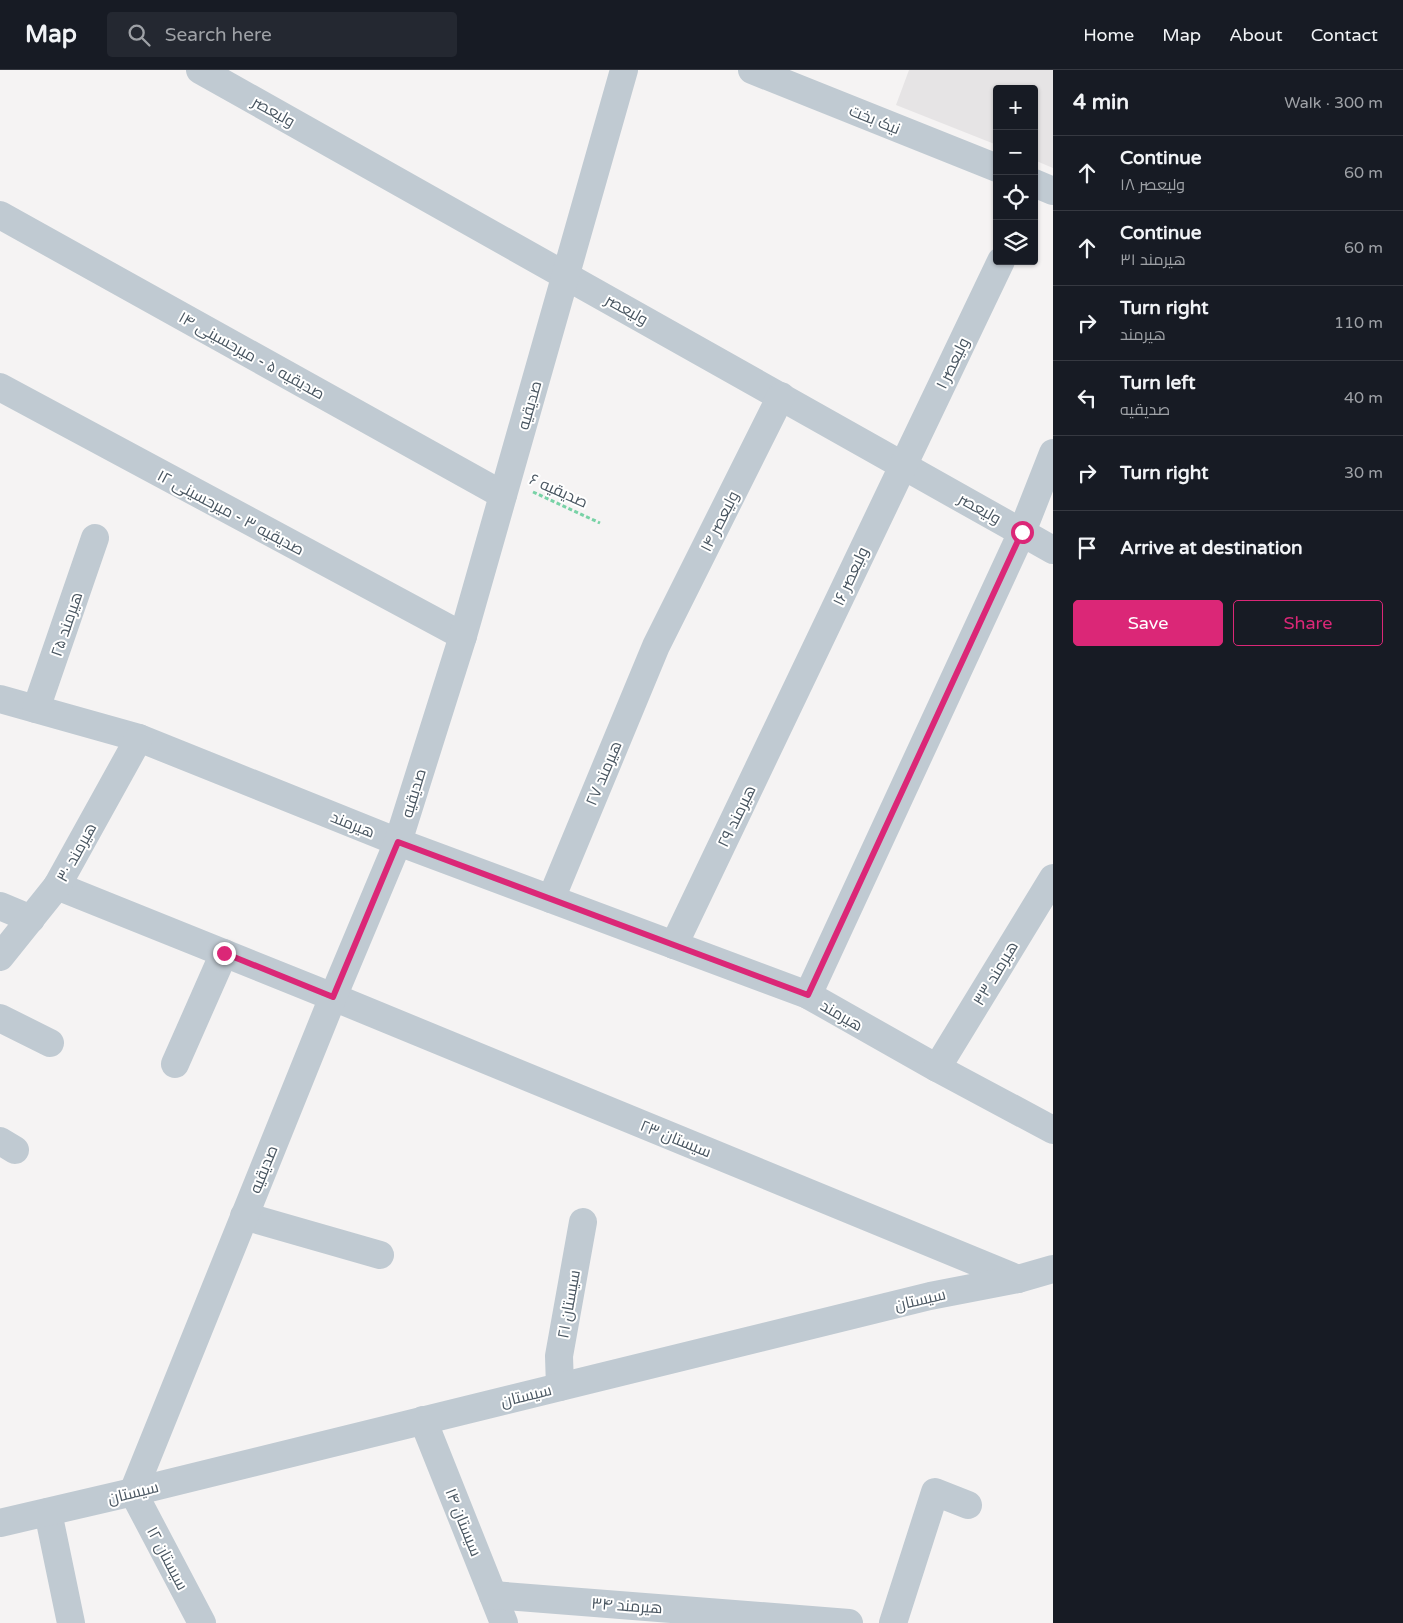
<!DOCTYPE html>
<html lang="en">
<head>
<meta charset="utf-8">
<style>
  :root { --surface:#171b24; --page:#242831; --text:#f1f3f6; --muted:#9ea1a6; --line:#363941; --accent:#db2777 }
  body { margin:0; font-family:"Varela Round",Cairo,sans-serif; background:var(--page); color:var(--text) }
  .controls { position:absolute; right:15px; top:15px; display:grid; overflow:hidden; border-radius:5px; box-shadow:0 1px 4px #0004 }
  .controls button { width:45px; height:45px; display:grid; place-items:center; padding:0; border:0; border-bottom:1px solid var(--line); background:var(--surface); color:var(--text); font:25px sans-serif }
  .stop { position:absolute; width:15px; height:15px; margin:-11px; border:4px solid #db2777; border-radius:50%; background:#fff }
  .stop.end { background:#db2777; border-color:#fff; box-shadow:0 1px 5px #0008 }
  .list { margin:0; padding:0; list-style:none }
  h2 { display:flex; justify-content:space-between; align-items:center; height:65px; margin:0; padding:0 20px; font-size:21px }
  h2 small { font-size:16px; font-weight:400; color:var(--muted) }
  .list li { display:grid; grid-template-columns:32px 1fr auto; gap:15px; align-items:center; box-sizing:border-box; height:75px; padding:0 20px; border-top:1px solid var(--line) }
  .list b { display:block; font-size:19px; white-space:nowrap }
  .list p { margin:0; font-size:16px; white-space:nowrap; color:var(--muted) }
  .list em { font-size:16px; font-style:normal; color:var(--muted) }
  .actions { display:flex; gap:10px; padding:15px 20px }
  .actions a { flex:1; padding:11px 0; border:1px solid var(--accent); border-radius:5px; text-align:center; font-size:18px; color:var(--accent) }
  .actions .main { background:var(--accent); color:#fff }
  .icon { flex:none; width:28px; height:28px; fill:none; stroke:currentColor; stroke-width:2; stroke-linecap:round; stroke-linejoin:round }
  .map { position:relative; flex:none; width:1053px; height:1553px; overflow:hidden }
  header { display:flex; align-items:center; gap:30px; box-sizing:border-box; height:70px; padding:0 25px; background:var(--surface); border-bottom:1px solid var(--line) }
  header strong { font-size:24px }
  nav { display:flex; gap:28px; margin-inline-start:auto; font-size:18px }
  .search { width:350px; height:45px; background:var(--page); display:flex; align-items:center; gap:12px; box-sizing:border-box; padding:0 18px; border-radius:5px; color:var(--muted); font-size:19px }
  main { display:flex }
  aside { flex:1; background:var(--surface) }
  .map>svg:first-child { display:block }
  .education { fill:#e6e4e5 }
  .lines { fill:none; stroke-linecap:round; stroke-linejoin:round }
  .path { stroke:#78d2a6; stroke-width:3; stroke-dasharray:4 2.5; stroke-linecap:butt }
  .minor { stroke:#c0cad2; stroke-width:28 }
  .route { stroke:#db2777; stroke-width:6 }
  .labels { text-anchor:middle; stroke-width:4; stroke-linejoin:round; paint-order:stroke }
  .street-label { font-size:16px; fill:#495661; stroke:#fff }
</style>
</head>
<body>
<header>
<strong>Map</strong>
<div class="search"><svg class="icon" aria-label="search" viewBox="0 0 24 24"><circle cx="10" cy="10" r="6"/><path d="M15 15l6 6"/></svg>Search here</div>
<nav><a>Home</a><a>Map</a><a>About</a><a>Contact</a></nav>
</header>
<main>
<div class="map">
<svg width="1053" height="1553" viewBox="0 0 1053 1553">
  <rect width="100%" height="100%" fill="#f5f3f3"/>
  <path class="education" d="M909 0H1053V98L1034 90V19H997V75L896 35Z"/>
  <g class="lines">
    <path class="path" d="M533 422 600 453"/>
    <g class="minor">
      <path d="M200 0 1053 480"/>
      <path d="M752 0 997 98"/>
      <path d="M1034 113 1053 121"/>
      <path d="M0 145 503 425"/>
      <path d="M0 317 463 566"/>
      <path d="M0 629 139 668 398 772 808 925 937 998 1053 1060"/>
      <path d="M36 639 95 468"/>
      <path d="M57 816 333 927 1018 1209"/>
      <path d="M551 829 656 576 781 326"/>
      <path d="M0 836 31 849"/>
      <path d="M674 875 1001 191"/>
      <path d="M0 887 57 816 139 668"/>
      <path d="M808 925 1022 462 1053 383"/>
      <path d="M0 948 50 973"/>
      <path d="M175 994 224 883"/>
      <path d="M937 998 1053 808"/>
      <path d="M0 1071 15 1080"/>
      <path d="M244 1146 380 1185"/>
      <path d="M560 1317 559 1286 583 1152"/>
      <path d="M423 1350 504 1553"/>
      <path d="M48 1442 71 1553"/>
      <path d="M0 1453 133 1422 930 1226 1018 1209 1053 1199"/>
      <path d="M493 1525 849 1553"/>
      <path d="M202 1553 133 1422 333 927 398 772 463 566 624 0"/>
      <path d="M893 1553 935 1422 968 1435"/>
    </g>
  </g>
  <g class="lines">
    <path class="route" d="M224 883 333 927 398 772 808 925 1022 462"/>
  </g>
  <g class="labels">
    <g class="street-label">
      <text transform="translate(274 41) rotate(29)" y="6">ولیعصر</text>
      <text transform="translate(875 49) rotate(22)" y="6">نیک بخت</text>
      <text transform="translate(627 239) rotate(29)" y="6">ولیعصر</text>
      <text transform="translate(252 285) rotate(29)" y="6">صدیقیه ۵ - میرحسینی ۱۴</text>
      <text transform="translate(952 293) rotate(-64)" y="6">ولیعصر ۱</text>
      <text transform="translate(529 335) rotate(-74)" y="6">صدیقیه</text>
      <text transform="translate(559 420) rotate(24)" y="6">صدیقیه ۶</text>
      <text transform="translate(980 438) rotate(29)" y="6">ولیعصر</text>
      <text transform="translate(231 442) rotate(28)" y="6">صدیقیه ۳ - میرحسینی ۱۲</text>
      <text transform="translate(719 451) rotate(-63)" y="6">ولیعصر ۱۴</text>
      <text transform="translate(850 506) rotate(-65)" y="6">ولیعصر ۱۶</text>
      <text transform="translate(66 554) rotate(-71)" y="6">هیرمند ۲۵</text>
      <text transform="translate(603 703) rotate(-67)" y="6">هیرمند ۲۷</text>
      <text transform="translate(413 723) rotate(-73)" y="6">صدیقیه</text>
      <text transform="translate(736 746) rotate(-64)" y="6">هیرمند ۲۹</text>
      <text transform="translate(353 754) rotate(22)" y="6">هیرمند</text>
      <text transform="translate(76 782) rotate(-61)" y="6">هیرمند ۳۰</text>
      <text transform="translate(995 903) rotate(-59)" y="6">هیرمند ۳۳</text>
      <text transform="translate(842 945) rotate(30)" y="6">هیرمند</text>
      <text transform="translate(676 1068) rotate(22)" y="6">سیستان ۲۳</text>
      <text transform="translate(263 1099) rotate(-68)" y="6">صدیقیه</text>
      <text transform="translate(920 1229) rotate(-13)" y="6">سیستان</text>
      <text transform="translate(568 1234) rotate(-80)" y="6">سیستان ۲۱</text>
      <text transform="translate(526 1325) rotate(-14)" y="6">سیستان</text>
      <text transform="translate(133 1422) rotate(-14)" y="6">سیستان</text>
      <text transform="translate(464 1452) rotate(68)" y="6">سیستان ۱۴</text>
      <text transform="translate(168 1488) rotate(62)" y="6">سیستان ۱۲</text>
      <text transform="translate(627 1535) rotate(4)" y="6">هیرمند ۳۴</text>
    </g>
  </g>
</svg>
<div class="controls">
<button>+</button>
<button>−</button>
<button><svg class="icon" aria-label="locate" viewBox="0 0 24 24"><circle cx="12" cy="12" r="6"/><path d="M12 2v4M12 18v4M2 12h4M18 12h4"/></svg></button>
<button><svg class="icon" aria-label="layers" viewBox="0 0 24 24"><path d="M12 4l9 5-9 5-9-5zM3 14l9 5 9-5"/></svg></button>
</div>
<div class="stop" style="left:1022px;top:462px"></div>
<div class="stop end" style="left:224px;top:883px"></div>
</div>
<aside>
<h2>4 min<small>Walk · 300 m</small></h2>
<ul class="list">
<li><svg class="icon" aria-label="ahead" viewBox="0 0 24 24"><path d="M12 20V5M6 11l6-6 6 6"/></svg><div><b>Continue</b><p>ولیعصر ۱۸</p></div><em>60 m</em></li>
<li><svg class="icon" aria-label="ahead" viewBox="0 0 24 24"><path d="M12 20V5M6 11l6-6 6 6"/></svg><div><b>Continue</b><p>هیرمند ۳۱</p></div><em>60 m</em></li>
<li><svg class="icon" aria-label="right" viewBox="0 0 24 24"><path d="M7 20v-9h11M14 6l5 5-5 5"/></svg><div><b>Turn right</b><p>هیرمند</p></div><em>110 m</em></li>
<li><svg class="icon" aria-label="left" viewBox="0 0 24 24"><path d="M17 20v-9H6M10 6l-5 5 5 5"/></svg><div><b>Turn left</b><p>صدیقیه</p></div><em>40 m</em></li>
<li><svg class="icon" aria-label="right" viewBox="0 0 24 24"><path d="M7 20v-9h11M14 6l5 5-5 5"/></svg><div><b>Turn right</b></div><em>30 m</em></li>
<li><svg class="icon" aria-label="arrive" viewBox="0 0 24 24"><path d="M6 21V4h12l-3 4 3 4H6"/></svg><div><b>Arrive at destination</b></div></li>
</ul>
<div class="actions"><a class="main">Save</a><a>Share</a></div>
</aside>
</main>
</body>
</html>
